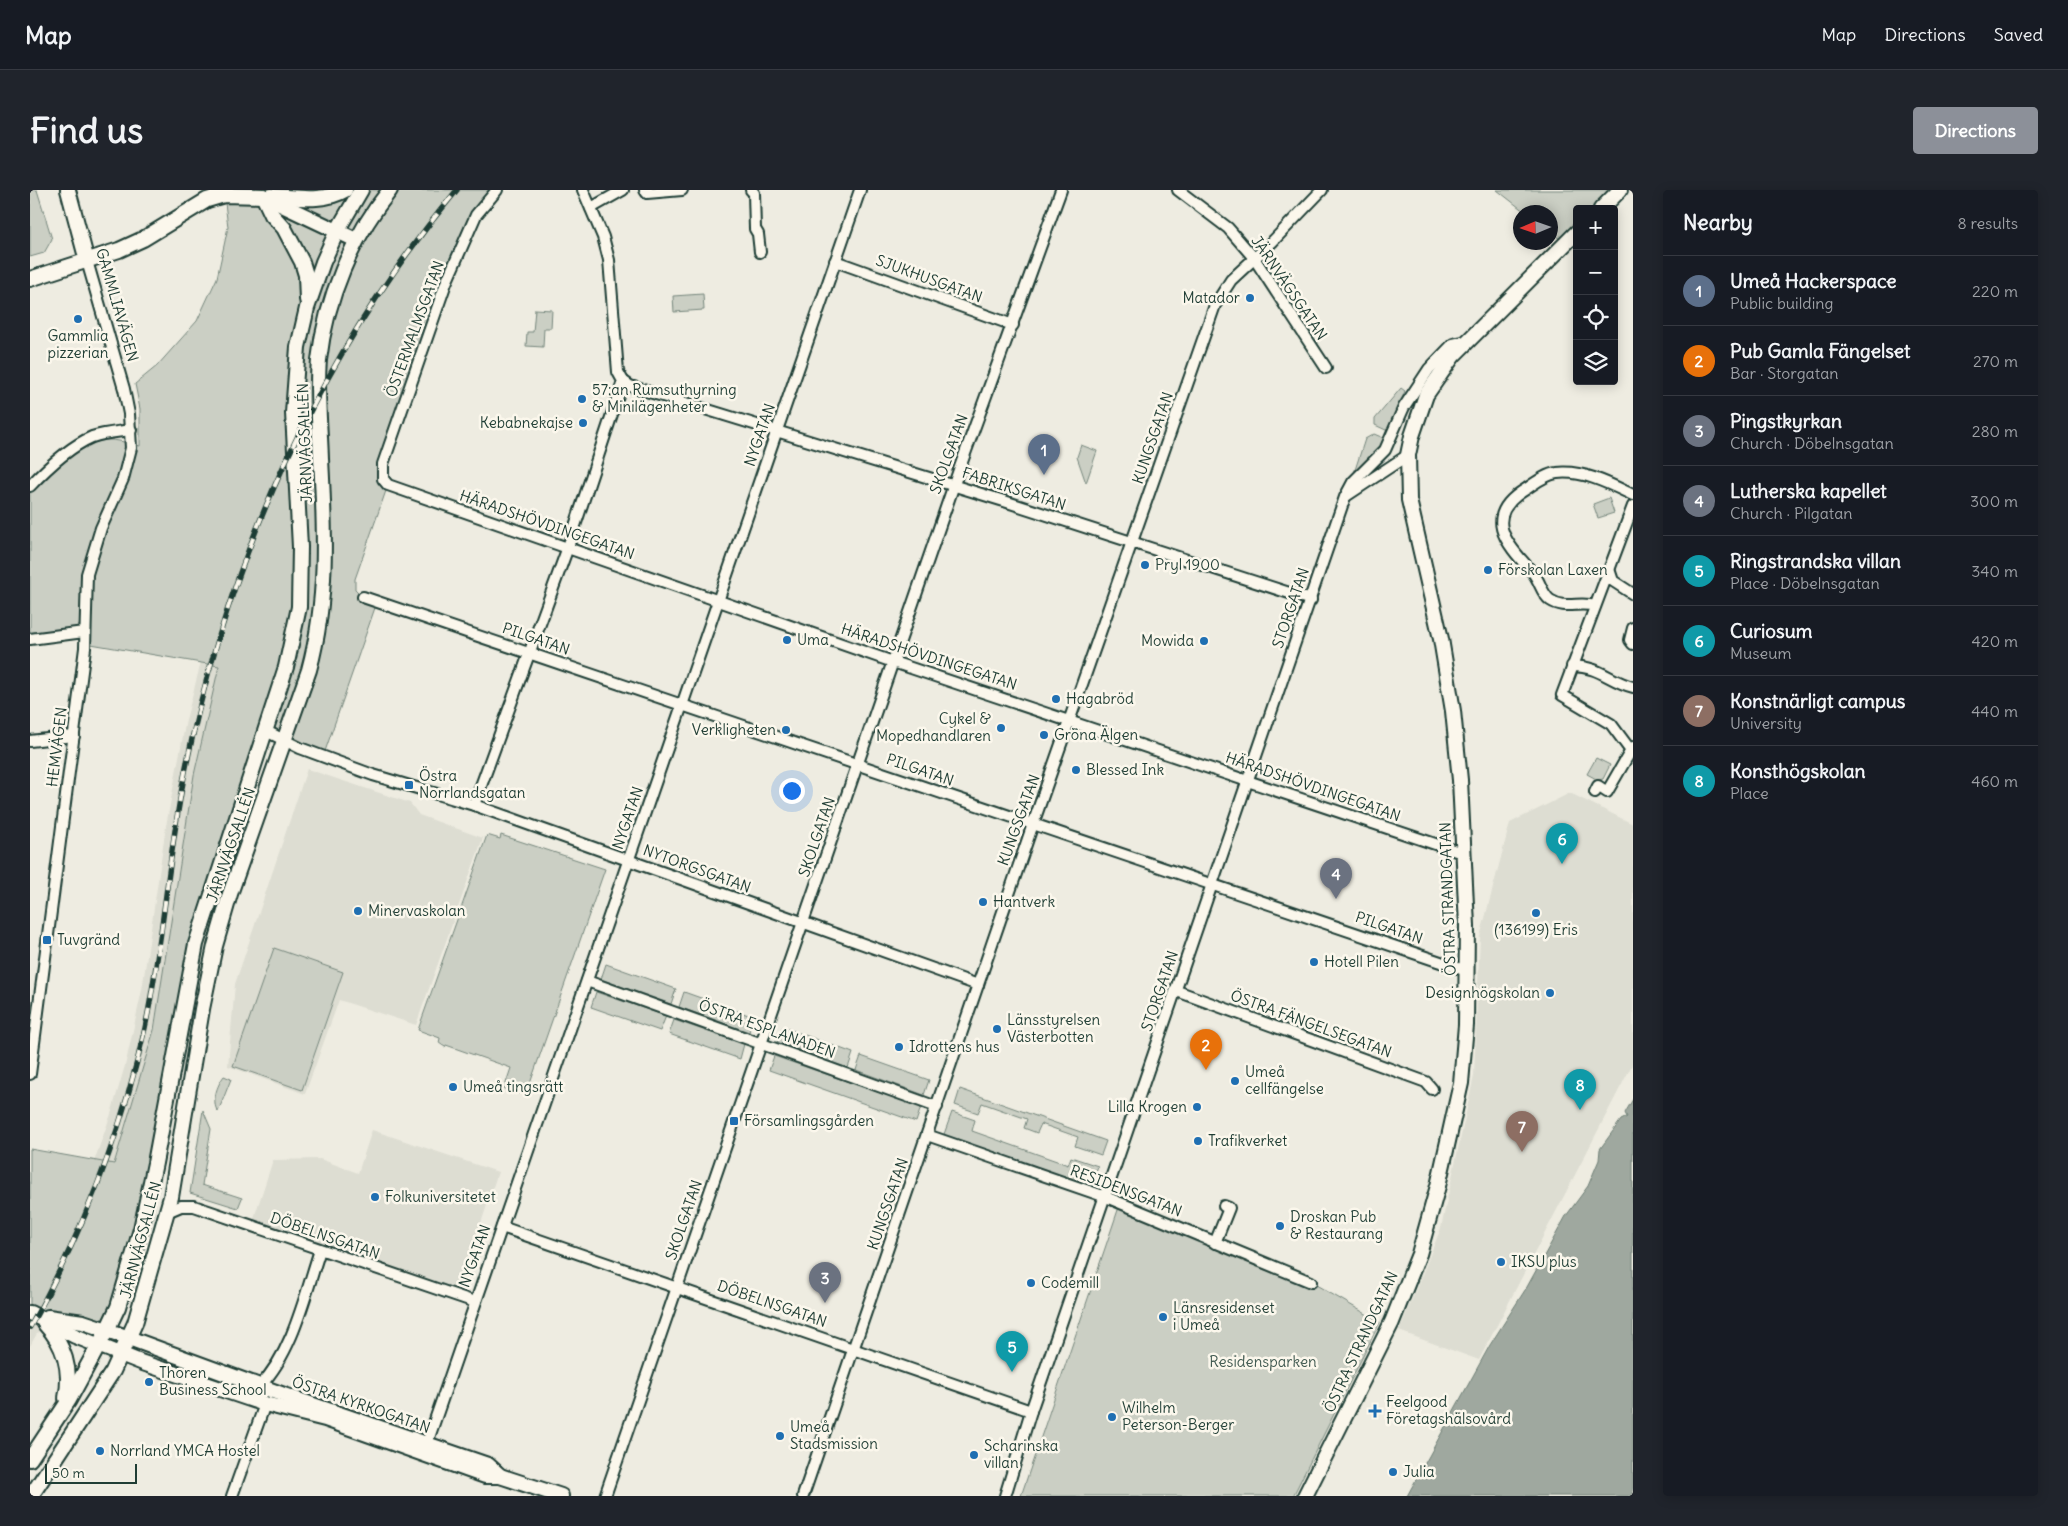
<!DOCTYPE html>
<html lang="en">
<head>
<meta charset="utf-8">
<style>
  :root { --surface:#171b24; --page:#20242c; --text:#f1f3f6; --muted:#9ea1a6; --line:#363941; --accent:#8c9099 }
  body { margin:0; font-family:Delius,sans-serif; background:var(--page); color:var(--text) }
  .controls { position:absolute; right:15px; top:15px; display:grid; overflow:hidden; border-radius:5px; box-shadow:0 2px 12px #0003 }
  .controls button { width:45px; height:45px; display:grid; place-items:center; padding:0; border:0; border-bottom:1px solid var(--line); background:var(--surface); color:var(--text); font:25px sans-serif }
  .compass { position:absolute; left:1483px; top:15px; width:45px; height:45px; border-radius:50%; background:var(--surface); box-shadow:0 2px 12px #0003; rotate:268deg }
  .scale { position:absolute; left:15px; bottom:12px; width:92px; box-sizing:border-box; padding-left:5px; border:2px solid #1f3d34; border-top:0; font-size:14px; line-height:18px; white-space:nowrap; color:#1f3d34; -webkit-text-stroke:4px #fbf7ec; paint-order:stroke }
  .you { position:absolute; left:761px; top:600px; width:18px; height:18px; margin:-12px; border:4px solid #fff; border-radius:50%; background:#1a73e8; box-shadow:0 0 0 8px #1a73e833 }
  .badge { display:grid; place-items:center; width:32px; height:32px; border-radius:50%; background:var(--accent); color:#fff; font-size:16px; font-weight:700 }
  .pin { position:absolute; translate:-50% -41px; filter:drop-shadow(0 1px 2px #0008) }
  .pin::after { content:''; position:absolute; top:26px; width:18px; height:15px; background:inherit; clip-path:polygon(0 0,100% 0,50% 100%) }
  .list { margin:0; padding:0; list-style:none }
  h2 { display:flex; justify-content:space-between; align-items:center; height:65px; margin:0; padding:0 20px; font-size:21px }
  h2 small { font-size:16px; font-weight:400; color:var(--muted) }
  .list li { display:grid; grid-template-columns:32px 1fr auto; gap:15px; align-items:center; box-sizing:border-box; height:70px; padding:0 20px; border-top:1px solid var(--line) }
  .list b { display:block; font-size:19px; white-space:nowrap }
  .list p { margin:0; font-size:16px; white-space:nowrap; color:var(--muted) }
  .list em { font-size:16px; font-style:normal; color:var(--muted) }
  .icon { flex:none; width:28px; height:28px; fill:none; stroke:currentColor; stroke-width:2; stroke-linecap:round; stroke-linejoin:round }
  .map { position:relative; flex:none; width:1603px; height:1306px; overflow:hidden; border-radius:5px }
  header { display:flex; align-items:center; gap:30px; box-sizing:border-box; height:70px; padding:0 25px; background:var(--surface); border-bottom:1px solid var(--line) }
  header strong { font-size:24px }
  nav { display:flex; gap:28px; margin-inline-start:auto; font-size:18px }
  .intro { display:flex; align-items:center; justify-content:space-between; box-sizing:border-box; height:120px; padding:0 30px }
  h1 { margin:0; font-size:35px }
  .button { padding:12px 22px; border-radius:5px; background:var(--accent); color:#fff; font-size:18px; font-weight:700 }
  main { display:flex; gap:30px; padding:0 30px }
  aside { flex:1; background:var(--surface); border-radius:5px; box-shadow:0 2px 12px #0003 }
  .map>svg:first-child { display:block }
  .built { fill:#ddddd2 }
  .green { fill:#cbcfc4; stroke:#75867c }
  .water { fill:#9fa89f; stroke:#6c7d74 }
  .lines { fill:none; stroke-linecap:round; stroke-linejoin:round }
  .street-casing { stroke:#1f3d34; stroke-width:14 }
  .secondary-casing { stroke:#1f3d34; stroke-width:18 }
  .street { stroke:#fbf7ec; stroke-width:10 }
  .secondary { stroke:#fbf7ec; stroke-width:14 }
  .rail-casing { stroke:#1f3d34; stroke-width:5.5 }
  .rail { stroke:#fbf7ec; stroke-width:4; stroke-dasharray:11; stroke-linecap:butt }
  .poi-dot { fill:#1f6fb2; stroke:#fbf7ec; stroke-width:2 }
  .labels { text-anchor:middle; stroke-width:5; stroke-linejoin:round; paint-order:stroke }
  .street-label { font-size:15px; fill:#1f3d34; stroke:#fbf7ec }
  .poi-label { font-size:15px; fill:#1f3d34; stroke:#fbf7ec; text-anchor:start }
  .park-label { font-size:15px; fill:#415a51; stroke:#fbf7ec }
</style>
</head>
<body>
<header>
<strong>Map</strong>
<nav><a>Map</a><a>Directions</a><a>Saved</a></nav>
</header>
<div class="intro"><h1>Find us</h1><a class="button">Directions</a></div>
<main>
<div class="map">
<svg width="1603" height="1306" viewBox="0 0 1603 1306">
  <rect width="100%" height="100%" fill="#eeece1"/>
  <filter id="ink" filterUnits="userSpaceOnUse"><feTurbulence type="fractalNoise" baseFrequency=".02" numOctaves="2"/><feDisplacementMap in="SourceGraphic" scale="10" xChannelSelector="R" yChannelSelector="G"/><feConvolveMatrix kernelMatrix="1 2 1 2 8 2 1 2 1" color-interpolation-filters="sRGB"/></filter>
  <g filter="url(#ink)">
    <g class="built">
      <path d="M236 291 164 585 131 803 114 877 84 974 23 1115 0 1156V1118L48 1016 81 924 96 872 112 800 136 636 156 530 178 445Z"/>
      <path d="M277 579 380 613 389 625 453 648 386 835 309 810 275 904 198 876 205 794Z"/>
      <path d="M1540 603 1603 634V873L1449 1170 1369 1141 1411 1038 1444 886 1450 747 1480 633Z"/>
      <path d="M342 940 468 982 429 1099 223 1031 243 970 290 969 328 983Z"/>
    </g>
    <g class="green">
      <path d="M0 0H7L22 49 14 63 0 67Z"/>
      <path d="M230 0H467L446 25 353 274 358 295 325 389V399L333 407 347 412 293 567 236 541 184 701 125 973 77 1140 0 1123V959L84 974 124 840 164 585 189 476 61 454V436L0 443V303C21 283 51 248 83 250 92 251 101 254 110 256V219L105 194 127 176 167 131 187 88 198 37 194 5Z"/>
      <path d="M1467 0H1590L1571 19H1547V42L1535 53 1521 42 1520 22H1495Z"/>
      <path d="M673 104 674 120 644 122 643 106Z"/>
      <path d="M505 119 522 120 521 138H514L513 157 496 156 497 142H503Z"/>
      <path d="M1371 198 1375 201 1358 241 1345 235V229Z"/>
      <path d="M1344 244 1356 249 1349 260 1324 283 1335 249Z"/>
      <path d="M1051 255 1067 261 1056 293 1047 267Z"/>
      <path d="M1579 308 1584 323 1568 328 1563 314Z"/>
      <path d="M1566 568 1580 575 1573 589 1568 590 1557 584Z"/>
      <path d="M457 645 470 649 471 645 575 679 496 905 474 899 481 878 416 855 415 857 409 853 410 848 388 840Z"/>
      <path d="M244 758 313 782 272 900 203 876Z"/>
      <path d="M576 774 646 799 641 814 571 789Z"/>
      <path d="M566 802 636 826 630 841 561 817Z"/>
      <path d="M654 802 724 827 719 842 649 817Z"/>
      <path d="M644 830 714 854 710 869 639 844Z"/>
      <path d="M753 837 823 863 818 878 747 852Z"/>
      <path d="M744 866 891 917 886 932 739 880Z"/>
      <path d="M831 866 899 890 894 905 826 880Z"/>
      <path d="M194 886 201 889 188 922C181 912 187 895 194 886Z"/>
      <path d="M930 899 1076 951 1071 965 1045 956 1048 947 1011 934 1007 943 994 938 997 929 952 913 948 923 925 915Z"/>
      <path d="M173 920 181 939 172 995 212 1008 208 1018 160 1003Z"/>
      <path d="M922 922 945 930 942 941 1038 975 1041 967 1068 976 1060 998 913 947Z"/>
      <path d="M1090 1014 1281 1092 1350 1132 1263 1306H991Z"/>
    </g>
    <path class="water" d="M1603 909V1306H1377L1460 1155 1497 1097 1536 1026 1558 996 1569 970 1570 959 1591 930 1597 927 1595 923Z"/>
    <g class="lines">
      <defs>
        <g id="street">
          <path d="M467 0 446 25 416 93 353 274V289L358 295 863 472 1432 663"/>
          <path d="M615 0 617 3 652 0"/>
          <path d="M721 0 724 3 725 39 728 44 730 62"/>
          <path d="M1148 0 1198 38 1224 68 1296 178"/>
          <path d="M561 18 593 0"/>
          <path d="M805 71 983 135"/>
          <path d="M593 191 600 196 974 311 1281 410"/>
          <path d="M0 296C17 278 39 257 62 247 74 243 88 242 101 240"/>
          <path d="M1316 306 1378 265"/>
          <path d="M1579 379 1583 391 1603 404"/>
          <path d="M333 407 1437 781"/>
          <path d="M1565 416C1550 411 1535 420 1520 410 1512 404 1510 392 1504 384 1477 354 1450 327 1496 299 1505 293 1516 284 1527 283 1553 280 1580 294 1603 305"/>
          <path d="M1603 438 1600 450 1603 454"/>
          <path d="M0 449 54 442"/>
          <path d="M1542 476C1572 477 1578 491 1603 497"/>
          <path d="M236 541 270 558 343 585 444 615 948 795"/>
          <path d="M0 551 44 546"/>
          <path d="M1601 561 1581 534 1532 505 1603 316"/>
          <path d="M1565 602 1568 596 1577 602 1603 557"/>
          <path d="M444 615 538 357 593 191 588 182 579 70 573 47 553 0"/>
          <path d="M557 791 907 917"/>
          <path d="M1147 801 1396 892 1402 899"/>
          <path d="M0 884 55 458 57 384 71 338 93 289 101 258 99 224 94 199 57 71"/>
          <path d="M897 945 1076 1007 1281 1092"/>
          <path d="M137 1022 151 1016H164L445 1112"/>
          <path d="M472 1037 1001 1221"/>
          <path d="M1185 1053 1199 1018 1194 1016"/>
          <path d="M230 1196C263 1162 275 1105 290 1060"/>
          <path d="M395 1259 830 0"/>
          <path d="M202 1306 235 1214"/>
          <path d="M575 1306 929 280 1031 0"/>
          <path d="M773 1306 1003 634 1185 115 1201 90 1243 51 1292 0"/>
          <path d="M975 1306 1001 1221 1315 307 1323 292 1355 260 1374 217 1399 179 1423 154 1437 151"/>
        </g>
        <g id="secondary">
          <path d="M38 0 57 71"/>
          <path d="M233 6 242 25 254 38 272 72 276 85 277 110"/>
          <path d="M241 6C265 7 293 13 315 0"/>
          <path d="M1571 19 1590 0"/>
          <path d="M0 89 89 60 113 49 177 10 194 5 233 6 326 50"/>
          <path d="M0 1123 45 1146 113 1173 235 1214 295 1229 455 1286H470L531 1306"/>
          <path d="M18 1127 53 1132 77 1140 254 1205 458 1275 470 1286"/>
          <path d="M15 1134C34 1154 42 1180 36 1208"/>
          <path d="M0 1269 39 1210 77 1140 88 1117 111 1039 125 973 166 754 256 477 269 417 270 357 263 223 268 157 277 118 293 72 307 41 331 0"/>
          <path d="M1 1306 83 1181 105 1133 141 1007 172 819 185 756 200 704 279 480C298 410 295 341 291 269 290 236 286 203 289 170 296 109 322 47 360 0"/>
          <path d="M1275 1306 1362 1132 1389 1064 1408 996 1431 893 1436 835 1437 736 1430 590 1423 521 1411 449 1379 310 1378 265 1382 246 1396 205 1423 166 1547 42"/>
        </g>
      </defs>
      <use href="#street" class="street-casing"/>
      <use href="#secondary" class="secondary-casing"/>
      <use href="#street" class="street"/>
      <use href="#secondary" class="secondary"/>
      <defs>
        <path id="rail" d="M0 1137C52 1044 92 942 115 838 133 753 138 666 155 582 197 371 288 165 427 0"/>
      </defs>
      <use href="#rail" class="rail-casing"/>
      <use href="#rail" class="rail"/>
    </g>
  </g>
  <g class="poi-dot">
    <circle cx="1220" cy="108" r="5"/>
    <circle cx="48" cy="129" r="5"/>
    <circle cx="552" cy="209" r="5"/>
    <circle cx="553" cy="233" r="5"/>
    <circle cx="1115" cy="375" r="5"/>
    <circle cx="1458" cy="380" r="5"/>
    <circle cx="757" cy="450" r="5"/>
    <circle cx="1174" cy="451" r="5"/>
    <circle cx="1026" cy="509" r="5"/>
    <circle cx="971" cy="538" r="5"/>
    <circle cx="756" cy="540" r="5"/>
    <circle cx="1014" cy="545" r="5"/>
    <circle cx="1046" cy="580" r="5"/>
    <rect x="374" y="590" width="10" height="10" rx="2.5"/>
    <circle cx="953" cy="712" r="5"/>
    <circle cx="328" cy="721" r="5"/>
    <circle cx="1506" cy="723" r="5"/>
    <rect x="12" y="745" width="10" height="10" rx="2.5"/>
    <circle cx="1284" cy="772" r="5"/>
    <circle cx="1520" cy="803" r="5"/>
    <circle cx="967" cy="839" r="5"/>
    <circle cx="869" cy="857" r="5"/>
    <circle cx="1205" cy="891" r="5"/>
    <circle cx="423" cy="897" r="5"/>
    <circle cx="1167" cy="917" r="5"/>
    <rect x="699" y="926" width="10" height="10" rx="2.5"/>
    <circle cx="1168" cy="951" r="5"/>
    <circle cx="345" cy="1007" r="5"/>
    <circle cx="1250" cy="1036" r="5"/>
    <circle cx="1471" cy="1072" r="5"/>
    <circle cx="1001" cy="1093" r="5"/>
    <circle cx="1133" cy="1127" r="5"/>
    <circle cx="119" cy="1192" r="5"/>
    <path d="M1342.5 1213.5h5v5h5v5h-5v5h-5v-5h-5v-5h5z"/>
    <circle cx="1082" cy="1227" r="5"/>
    <circle cx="750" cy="1246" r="5"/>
    <circle cx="70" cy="1261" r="5"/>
    <circle cx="944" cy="1265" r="5"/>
    <circle cx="1363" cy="1282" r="5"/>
  </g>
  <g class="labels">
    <g class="street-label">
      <text transform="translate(899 89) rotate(20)" y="5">SJUKHUSGATAN</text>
      <text transform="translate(1259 98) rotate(56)" y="5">JÄRNVÄGSGATAN</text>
      <text transform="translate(87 115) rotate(74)" y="5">GAMMLIAVÄGEN</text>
      <text transform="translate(385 139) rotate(-70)" y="5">ÖSTERMALMSGATAN</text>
      <text transform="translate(730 245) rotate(-71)" y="5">NYGATAN</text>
      <text transform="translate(1123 248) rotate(-71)" y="5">KUNGSGATAN</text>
      <text transform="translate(275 253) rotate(-92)" y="5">JÄRNVÄGSALLÉN</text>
      <text transform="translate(919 264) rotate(-70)" y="5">SKOLGATAN</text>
      <text transform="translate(984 299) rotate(18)" y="5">FABRIKSGATAN</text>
      <text transform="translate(517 335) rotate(19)" y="5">HÄRADSHÖVDINGEGATAN</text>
      <text transform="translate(1261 418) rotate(-71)" y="5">STORGATAN</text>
      <text transform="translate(506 449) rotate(19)" y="5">PILGATAN</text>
      <text transform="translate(899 467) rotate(18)" y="5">HÄRADSHÖVDINGEGATAN</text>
      <text transform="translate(27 557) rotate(-83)" y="5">HEMVÄGEN</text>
      <text transform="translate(890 580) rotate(19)" y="5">PILGATAN</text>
      <text transform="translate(1283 597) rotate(19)" y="5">HÄRADSHÖVDINGEGATAN</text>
      <text transform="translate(598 628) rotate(-71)" y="5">NYGATAN</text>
      <text transform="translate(989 630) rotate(-70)" y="5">KUNGSGATAN</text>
      <text transform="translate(787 647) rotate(-71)" y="5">SKOLGATAN</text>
      <text transform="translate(201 655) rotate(-71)" y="5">JÄRNVÄGSALLÉN</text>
      <text transform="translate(667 679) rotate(20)" y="5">NYTORGSGATAN</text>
      <text transform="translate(1418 709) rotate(-92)" y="5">ÖSTRA STRANDGATAN</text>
      <text transform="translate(1359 738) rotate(19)" y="5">PILGATAN</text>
      <text transform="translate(1130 801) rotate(-71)" y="5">STORGATAN</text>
      <text transform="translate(1281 834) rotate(20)" y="5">ÖSTRA FÄNGELSEGATAN</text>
      <text transform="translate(737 839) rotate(20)" y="5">ÖSTRA ESPLANADEN</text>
      <text transform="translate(1096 1001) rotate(21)" y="5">RESIDENSGATAN</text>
      <text transform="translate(858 1014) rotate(-71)" y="5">KUNGSGATAN</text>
      <text transform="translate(654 1030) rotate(-71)" y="5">SKOLGATAN</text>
      <text transform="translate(295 1046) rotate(19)" y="5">DÖBELNSGATAN</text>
      <text transform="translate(111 1050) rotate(-75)" y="5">JÄRNVÄGSALLÉN</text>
      <text transform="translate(445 1066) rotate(-70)" y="5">NYGATAN</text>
      <text transform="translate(742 1114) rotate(19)" y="5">DÖBELNSGATAN</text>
      <text transform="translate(1331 1152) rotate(-65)" y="5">ÖSTRA STRANDGATAN</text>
      <text transform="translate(331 1215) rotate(19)" y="5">ÖSTRA KYRKOGATAN</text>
    </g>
    <g class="poi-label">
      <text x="1210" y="113" text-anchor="end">Matador</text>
      <text x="48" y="151" text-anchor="middle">Gammlia<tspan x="48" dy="17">pizzerian</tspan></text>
      <text x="562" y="205">57:an Rumsuthyrning<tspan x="562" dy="17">&amp; Minilägenheter</tspan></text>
      <text x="543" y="238" text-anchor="end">Kebabnekajse</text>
      <text x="1125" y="380">Pryl 1900</text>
      <text x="1468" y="385">Förskolan Laxen</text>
      <text x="767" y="455">Uma</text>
      <text x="1164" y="456" text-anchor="end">Mowida</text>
      <text x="1036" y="514">Hagabröd</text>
      <text x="961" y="534" text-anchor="end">Cykel &amp;<tspan x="961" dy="17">Mopedhandlaren</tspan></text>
      <text x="746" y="545" text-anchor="end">Verkligheten</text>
      <text x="1024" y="550">Gröna Älgen</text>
      <text x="1056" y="585">Blessed Ink</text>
      <text x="389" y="591">Östra<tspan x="389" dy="17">Norrlandsgatan</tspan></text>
      <text x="963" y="717">Hantverk</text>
      <text x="338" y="726">Minervaskolan</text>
      <text x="1506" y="745" text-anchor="middle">(136199) Eris</text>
      <text x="27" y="755">Tuvgränd</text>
      <text x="1294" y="777">Hotell Pilen</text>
      <text x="1510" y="808" text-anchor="end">Designhögskolan</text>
      <text x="977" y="835">Länsstyrelsen<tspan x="977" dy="17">Västerbotten</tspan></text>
      <text x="879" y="862">Idrottens hus</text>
      <text x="1215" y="887">Umeå<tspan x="1215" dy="17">cellfängelse</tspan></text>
      <text x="433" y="902">Umeå tingsrätt</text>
      <text x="1157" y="922" text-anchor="end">Lilla Krogen</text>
      <text x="714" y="936">Församlingsgården</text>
      <text x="1178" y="956">Trafikverket</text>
      <text x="355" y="1012">Folkuniversitetet</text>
      <text x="1260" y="1032">Droskan Pub<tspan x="1260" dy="17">&amp; Restaurang</tspan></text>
      <text x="1481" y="1077">IKSU plus</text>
      <text x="1011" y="1098">Codemill</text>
      <text x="1143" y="1123">Länsresidenset<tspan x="1143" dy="17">i Umeå</tspan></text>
      <text x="129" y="1188">Thoren<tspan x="129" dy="17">Business School</tspan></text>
      <text x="1356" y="1217">Feelgood<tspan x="1356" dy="17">Företagshälsovård</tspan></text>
      <text x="1092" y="1223">Wilhelm<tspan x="1092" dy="17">Peterson-Berger</tspan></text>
      <text x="760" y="1242">Umeå<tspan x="760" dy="17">Stadsmission</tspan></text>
      <text x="954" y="1261">Scharinska<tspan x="954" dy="17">villan</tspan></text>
      <text x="80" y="1266">Norrland YMCA Hostel</text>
      <text x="1373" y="1287">Julia</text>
    </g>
    <g class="park-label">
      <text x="1233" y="1177">Residensparken</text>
    </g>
  </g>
</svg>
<div class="controls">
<button>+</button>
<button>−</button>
<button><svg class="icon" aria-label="locate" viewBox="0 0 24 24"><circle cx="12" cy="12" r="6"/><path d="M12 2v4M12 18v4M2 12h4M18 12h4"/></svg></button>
<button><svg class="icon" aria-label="layers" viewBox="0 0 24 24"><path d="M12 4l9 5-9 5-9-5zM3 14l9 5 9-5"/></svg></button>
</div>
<svg class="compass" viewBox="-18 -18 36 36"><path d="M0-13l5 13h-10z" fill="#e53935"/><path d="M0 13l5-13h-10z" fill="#9ea1a6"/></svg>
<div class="scale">50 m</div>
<div class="you"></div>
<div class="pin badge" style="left:1014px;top:285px;background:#5c6f8a">1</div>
<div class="pin badge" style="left:1176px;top:880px;background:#e8710a">2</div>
<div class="pin badge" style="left:795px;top:1113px;background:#6b7280">3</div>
<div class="pin badge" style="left:1306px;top:709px;background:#6b7280">4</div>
<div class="pin badge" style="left:982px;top:1182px;background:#0f9aa8">5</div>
<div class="pin badge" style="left:1532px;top:674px;background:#0f9aa8">6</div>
<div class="pin badge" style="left:1492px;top:962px;background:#8d6e63">7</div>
<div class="pin badge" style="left:1550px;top:920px;background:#0f9aa8">8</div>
</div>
<aside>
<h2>Nearby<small>8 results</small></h2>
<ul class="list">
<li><span class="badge" style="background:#5c6f8a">1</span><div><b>Umeå Hackerspace</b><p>Public building</p></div><em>220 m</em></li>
<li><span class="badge" style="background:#e8710a">2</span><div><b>Pub Gamla Fängelset</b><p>Bar · Storgatan</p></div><em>270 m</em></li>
<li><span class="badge" style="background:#6b7280">3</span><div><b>Pingstkyrkan</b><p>Church · Döbelnsgatan</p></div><em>280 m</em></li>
<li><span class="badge" style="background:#6b7280">4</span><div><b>Lutherska kapellet</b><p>Church · Pilgatan</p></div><em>300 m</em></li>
<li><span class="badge" style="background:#0f9aa8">5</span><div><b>Ringstrandska villan</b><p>Place · Döbelnsgatan</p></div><em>340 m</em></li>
<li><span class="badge" style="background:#0f9aa8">6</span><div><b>Curiosum</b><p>Museum</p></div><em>420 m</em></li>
<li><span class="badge" style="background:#8d6e63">7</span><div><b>Konstnärligt campus</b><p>University</p></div><em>440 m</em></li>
<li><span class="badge" style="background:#0f9aa8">8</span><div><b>Konsthögskolan</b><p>Place</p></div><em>460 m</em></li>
</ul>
</aside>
</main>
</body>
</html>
